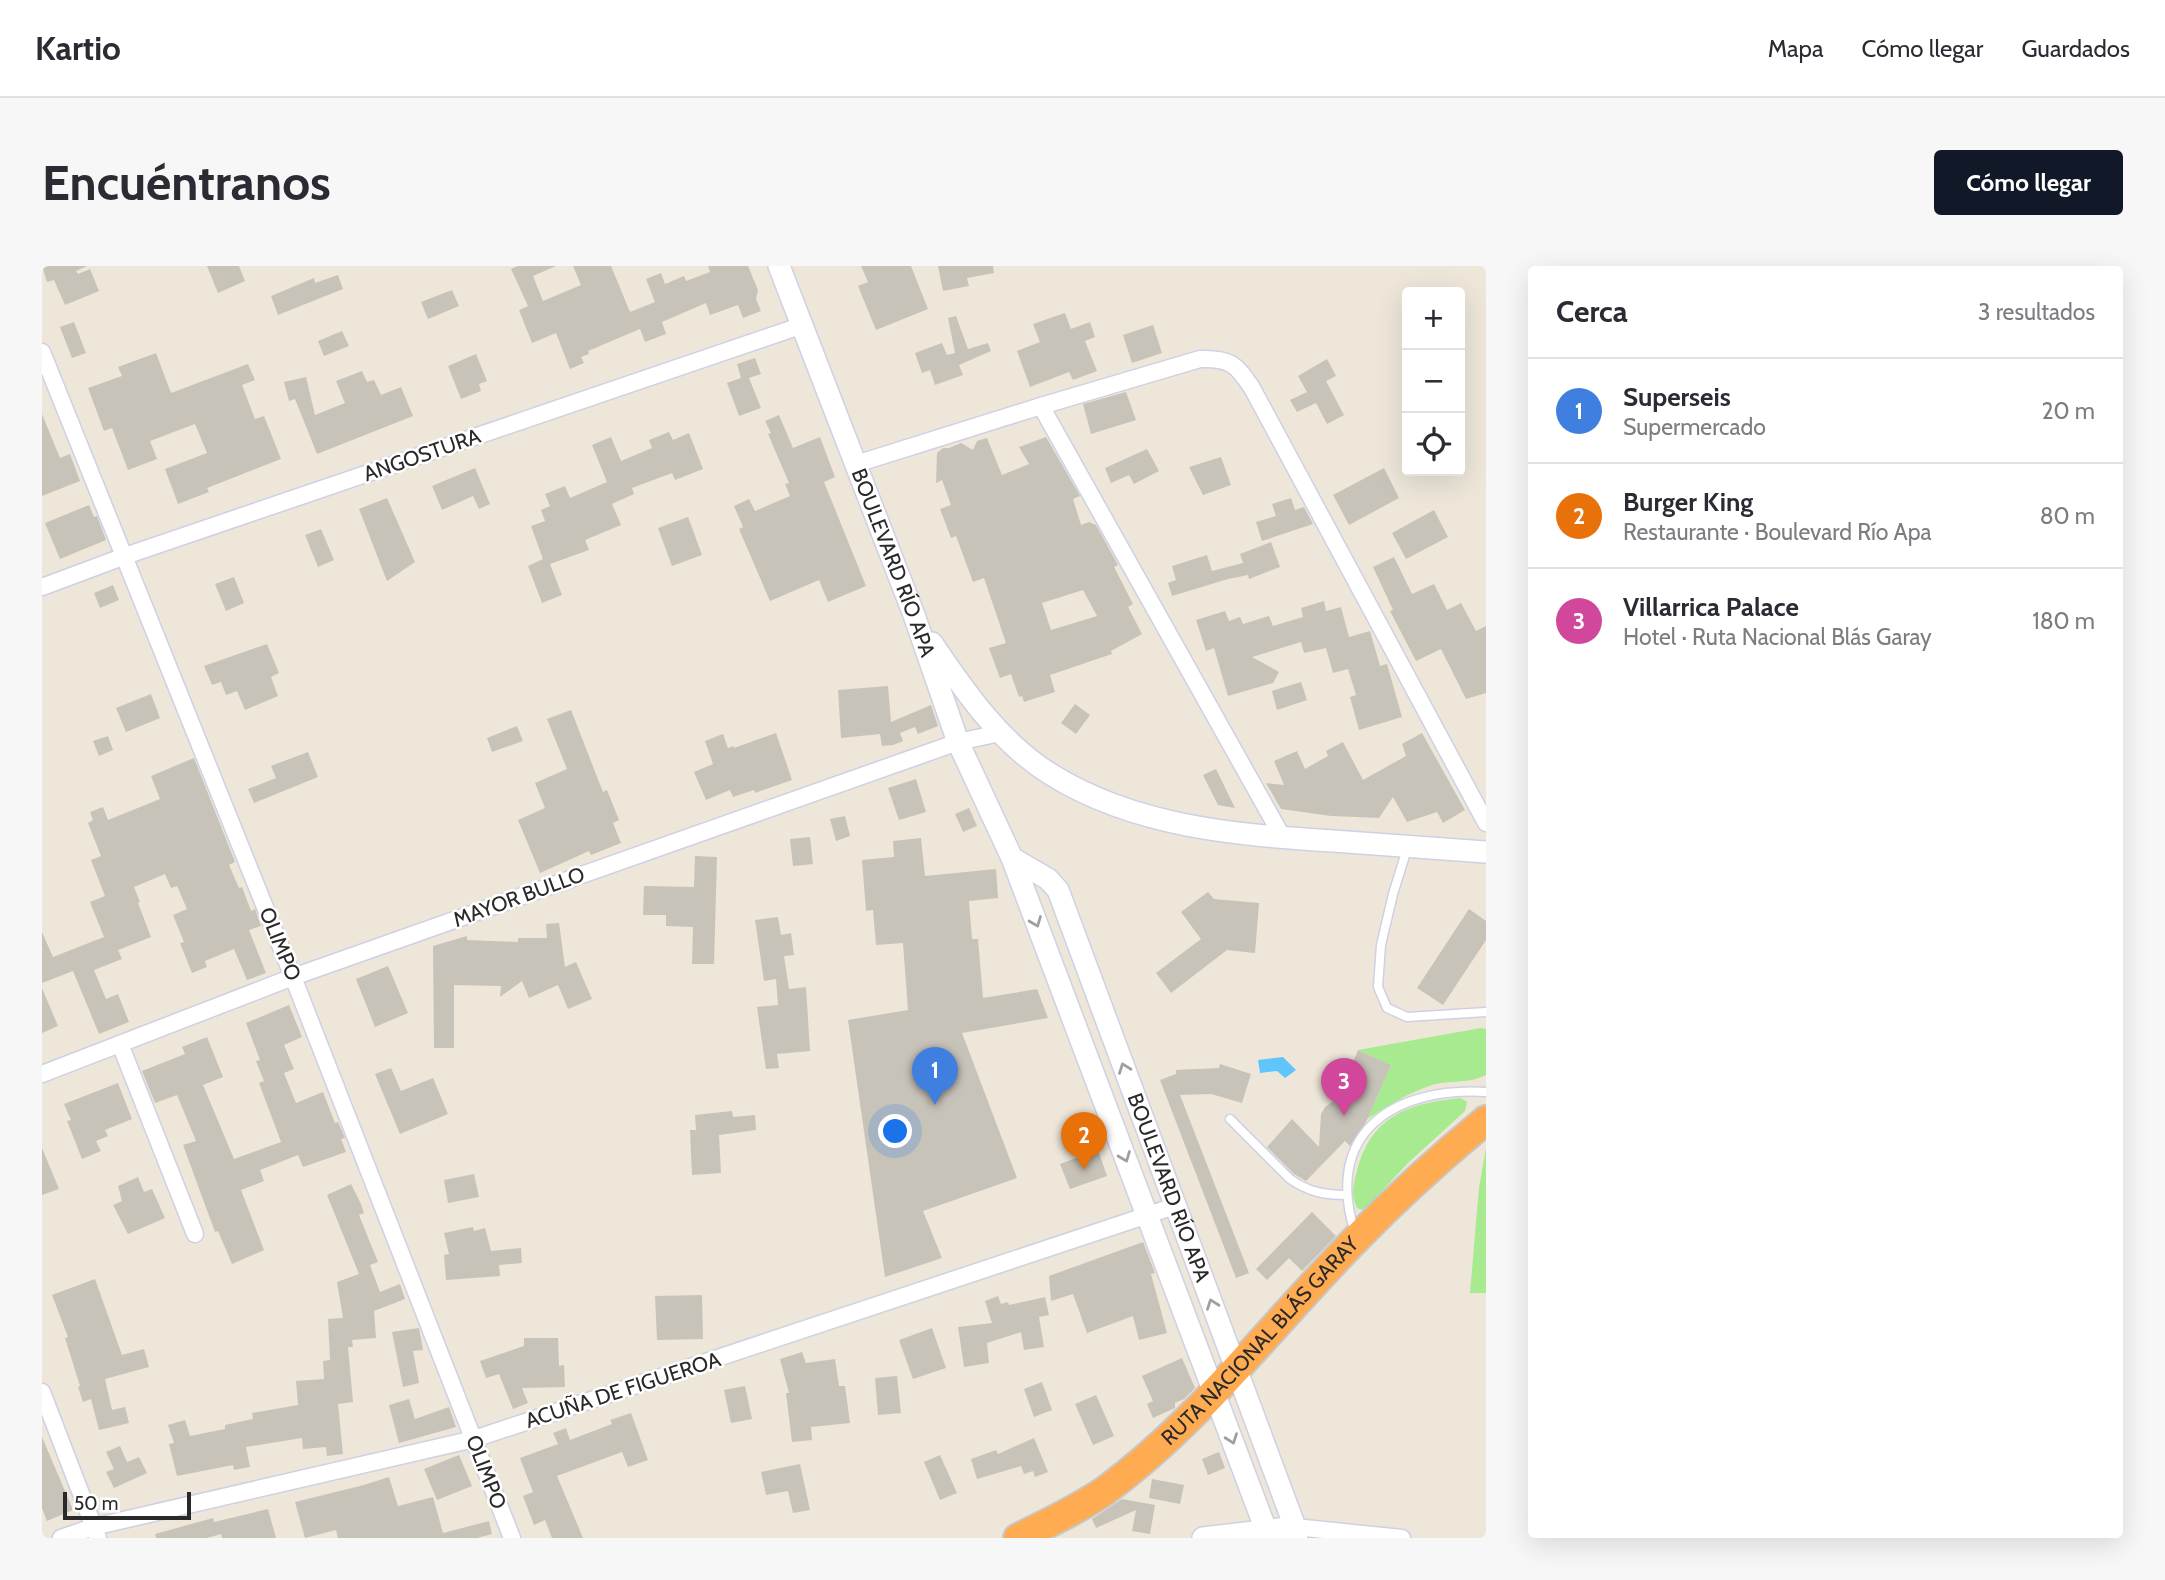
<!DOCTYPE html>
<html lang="es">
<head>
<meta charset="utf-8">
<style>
  :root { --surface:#fff; --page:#f7f7f7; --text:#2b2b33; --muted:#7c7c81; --line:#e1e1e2; --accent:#111827 }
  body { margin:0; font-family:Cabin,sans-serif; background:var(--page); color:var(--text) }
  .controls { position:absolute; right:21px; top:21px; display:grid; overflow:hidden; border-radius:7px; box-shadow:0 7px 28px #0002 }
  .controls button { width:63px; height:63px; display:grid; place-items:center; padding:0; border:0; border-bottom:2px solid var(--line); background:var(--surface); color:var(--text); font:35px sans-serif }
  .scale { position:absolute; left:21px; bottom:18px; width:128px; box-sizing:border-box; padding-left:7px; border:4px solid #292929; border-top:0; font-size:19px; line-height:24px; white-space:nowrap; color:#292929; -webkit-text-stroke:5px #fff; paint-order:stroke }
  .you { position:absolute; left:854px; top:866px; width:24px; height:24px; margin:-18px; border:5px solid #fff; border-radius:50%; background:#1a73e8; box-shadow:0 0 0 10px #1a73e833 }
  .badge { display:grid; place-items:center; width:46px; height:46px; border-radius:50%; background:var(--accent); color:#fff; font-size:23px; font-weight:700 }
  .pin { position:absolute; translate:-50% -58px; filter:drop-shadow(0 2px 4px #0008) }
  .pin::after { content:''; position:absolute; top:37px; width:24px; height:21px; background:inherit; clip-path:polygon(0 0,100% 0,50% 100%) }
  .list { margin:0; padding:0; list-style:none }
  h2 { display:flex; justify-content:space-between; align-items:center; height:91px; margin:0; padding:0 28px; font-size:30px }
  h2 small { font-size:23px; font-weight:400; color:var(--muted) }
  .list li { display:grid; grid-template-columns:46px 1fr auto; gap:21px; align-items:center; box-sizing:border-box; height:105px; padding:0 28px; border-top:2px solid var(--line) }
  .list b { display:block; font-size:26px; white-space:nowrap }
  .list p { margin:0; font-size:23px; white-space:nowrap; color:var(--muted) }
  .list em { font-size:23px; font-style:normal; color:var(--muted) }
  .icon { flex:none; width:38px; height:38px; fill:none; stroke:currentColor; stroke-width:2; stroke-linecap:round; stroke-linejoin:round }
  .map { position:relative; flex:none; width:1444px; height:1272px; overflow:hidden; border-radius:7px }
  header { display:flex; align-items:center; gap:42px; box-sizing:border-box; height:98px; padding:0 35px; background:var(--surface); border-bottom:2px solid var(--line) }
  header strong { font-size:33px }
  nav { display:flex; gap:38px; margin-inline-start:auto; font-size:24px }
  .intro { display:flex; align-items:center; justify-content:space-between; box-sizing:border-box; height:168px; padding:0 42px }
  h1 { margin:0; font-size:49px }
  .button { padding:18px 32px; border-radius:7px; background:var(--accent); color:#fff; font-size:24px; font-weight:700 }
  main { display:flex; gap:42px; padding:0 42px }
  aside { flex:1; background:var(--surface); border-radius:7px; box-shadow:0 7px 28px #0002 }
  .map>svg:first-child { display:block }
  .green { fill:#a7ea8f }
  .water { fill:#60c5fb }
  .building { fill:#c8c3b9; fill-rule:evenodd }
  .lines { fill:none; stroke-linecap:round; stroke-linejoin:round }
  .lane-casing { stroke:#ced1e4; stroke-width:11 }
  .street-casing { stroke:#ced1e4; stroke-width:19 }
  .secondary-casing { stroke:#ced1e4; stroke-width:24 }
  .highway-casing { stroke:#c7c7c7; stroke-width:32 }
  .lane { stroke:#fff; stroke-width:8 }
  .street { stroke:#fff; stroke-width:16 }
  .secondary { stroke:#fff; stroke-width:21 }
  .highway { stroke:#ffab52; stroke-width:28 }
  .oneway { stroke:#9f9f9f }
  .labels { text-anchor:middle; stroke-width:5; stroke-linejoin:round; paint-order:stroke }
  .street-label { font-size:21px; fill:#292929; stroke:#fff }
</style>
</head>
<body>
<header>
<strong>Kartio</strong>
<nav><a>Mapa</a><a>Cómo llegar</a><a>Guardados</a></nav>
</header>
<div class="intro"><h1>Encuéntranos</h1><a class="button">Cómo llegar</a></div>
<main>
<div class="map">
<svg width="1444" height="1272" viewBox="0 0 1444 1272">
  <rect width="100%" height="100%" fill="#ede6d9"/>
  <g class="green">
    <path d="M1439 762 1444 763V809C1427 818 1407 814 1390 819 1366 827 1346 840 1325 853L1349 799 1316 784Z"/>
    <path d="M1419 832 1425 836 1423 845 1367 896 1325 941 1320 944 1315 942C1309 930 1311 918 1315 905 1329 850 1367 837 1419 832Z"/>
    <path d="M1444 882V1027H1428L1437 922Z"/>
  </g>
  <path class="water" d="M1241 791 1254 804 1243 812 1235 805 1218 807 1216 794Z"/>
  <g class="building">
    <path d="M0 0H45L34 5 36 8 48 3 57 25 23 39 12 14 5 16Z"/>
    <path d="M165 0H197L203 15 176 27Z"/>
    <path d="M476 0H514L491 10 501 35 539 19 531 0H569L588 46 613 36 604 13 619 7 623 18 642 10 644 15 668 6 666 0H706L716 24 714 33 719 45 701 52 696 39 668 49 664 37 620 56 624 68 603 76 598 63 546 85 547 88 539 91 542 97 528 103 514 67 490 77 477 44 486 40 469 3Z"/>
    <path d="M819 0H869L886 43 834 64 816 20 826 16Z"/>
    <path d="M896 0H951L952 7 925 12 927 20 901 25Z"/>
    <path d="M296 9 301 23 236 49 229 30 272 12 273 17Z"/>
    <path d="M410 24 417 40 386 53 379 36Z"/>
    <path d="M1023 47 1029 63 1048 56 1053 71 1043 75 1055 105 1031 114 1027 106 988 121 975 85 998 76 991 58Z"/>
    <path d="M914 50 926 83 946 77 949 85 917 99 921 109 893 119 888 104 880 107 873 87 900 77 905 89 913 87 906 52Z"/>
    <path d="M32 56 44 87 30 92 18 61Z"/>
    <path d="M1111 59 1120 87 1090 97 1081 69Z"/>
    <path d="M300 65 307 80 282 90 276 75Z"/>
    <path d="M114 87 129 127 206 98 213 114 200 119 213 153 222 150 239 193 165 222 167 226 136 238 123 203 165 187 153 158 108 175 115 193 86 204 70 162 62 165 46 122 80 110 76 101Z"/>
    <path d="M434 88 445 115 437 118 439 125 419 133 406 100Z"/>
    <path d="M713 92 719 108 707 112 719 142 697 150 685 117 699 112 695 98Z"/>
    <path d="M1285 93 1294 110 1284 115 1302 149 1285 158 1274 137 1255 146 1248 134 1265 126 1256 110Z"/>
    <path d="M320 105 325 116 332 114 339 129 359 121 371 150 275 188 253 133 247 135 242 116 264 111 273 149 303 137 294 115Z"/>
    <path d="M1084 126 1094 154 1049 168 1041 138Z"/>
    <path d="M0 148 18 192 28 188 38 215 0 230Z"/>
    <path d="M737 149 751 182 778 171 793 211 782 216 824 320 786 336 777 314 728 335 697 263 701 261 692 240 707 233 713 245 748 230 743 218 747 217 726 168 729 167 723 155Z"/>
    <path d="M627 166 631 174 647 167 661 203 633 214 630 207 590 222 592 228 570 238 579 259 543 274 547 284 508 298 520 329 500 337 486 300 501 293 489 260 503 255 499 244 508 240 503 228 523 220 528 232 565 216 550 179 569 171 579 195 610 182 607 174Z"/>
    <path d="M1004 171 1038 230 1031 233 1039 259 1047 256 1054 259 1076 299 1072 301 1091 338 1086 341 1100 368 1069 385 1070 388 1008 409 1013 426 982 436 980 430 977 431 969 408 958 412 947 382 964 377 942 312 931 316 914 270 909 272 898 243 909 239 900 214 894 217 895 187 901 182H907L919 177 931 184 935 175 945 172 960 209 987 198 977 181ZM1041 324 1055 350 1009 364 1000 337Z"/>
    <path d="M1105 183 1117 205 1092 218 1087 209 1069 217 1063 202Z"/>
    <path d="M1179 191 1189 219 1161 229 1147 201Z"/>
    <path d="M433 202 448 238 437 243 431 230 400 244 390 220Z"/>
    <path d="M1342 202 1357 232 1307 259 1291 229Z"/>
    <path d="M345 232 373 296 345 315 317 243Z"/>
    <path d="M1249 232 1253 244 1262 241 1271 258 1220 275 1214 256 1234 250 1230 238Z"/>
    <path d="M47 239 52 251 55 250 64 274 18 293 3 257Z"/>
    <path d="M1392 244 1406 271 1364 293 1350 267Z"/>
    <path d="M646 251 660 289 630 300 616 262Z"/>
    <path d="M279 263 292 294 276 301 263 269Z"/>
    <path d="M1229 276 1238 301 1207 313 1206 309 1186 313 1130 330 1126 317 1134 314 1130 300 1165 289 1170 305 1201 297 1198 288Z"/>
    <path d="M1352 291 1370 328 1392 318 1405 344 1419 337 1434 365 1444 360V427L1424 433 1399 383 1374 395 1348 345 1351 344 1331 301Z"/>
    <path d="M192 311 202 337 184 345 173 318Z"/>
    <path d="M71 319 77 334 58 342 52 327Z"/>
    <path d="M1282 335 1284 345 1299 341 1307 371 1328 365 1338 400 1345 398 1360 451 1317 464 1308 431 1314 429 1306 403 1291 407 1284 382 1262 387 1259 376 1210 391 1237 406 1231 417 1186 430 1172 382 1164 385 1154 354 1183 345 1187 355 1198 351 1201 358 1227 350 1231 360 1261 351 1259 342Z"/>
    <path d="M225 378 237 407 229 411 236 430 203 444 195 425 184 429 179 416 170 419 162 400Z"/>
    <path d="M1259 416 1265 434 1235 444 1230 425Z"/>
    <path d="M846 420 849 456 889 439 896 460 876 468 873 461 858 467 861 475 851 479 840 480 838 468 799 472 796 424Z"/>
    <path d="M109 428 118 452 84 466 74 442Z"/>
    <path d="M1033 438 1048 449 1034 468 1019 457Z"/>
    <path d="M529 444 561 526 565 524 577 554 571 557 579 577 549 589 547 585 498 607 476 554 503 542 493 517 525 503 505 453Z"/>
    <path d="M475 460 481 475 450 486 445 472Z"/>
    <path d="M734 467 750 514 713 527 712 524 691 531 688 524 664 534 652 506 671 498 663 475 681 468 686 482 692 480V482Z"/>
    <path d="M1380 467 1423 544 1401 557 1395 546 1365 556 1351 531 1337 552 1289 550 1239 543 1224 517 1242 519 1232 495 1255 485 1263 503 1286 490 1284 485 1301 476 1321 514 1364 490 1360 478Z"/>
    <path d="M66 470 71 484 57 490 51 475Z"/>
    <path d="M266 486 276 511 212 537 206 523 234 512 229 500Z"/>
    <path d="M152 492 193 596 187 599 197 622 200 621 209 645 213 643 219 660 207 664 224 707 205 714 192 683 163 695 165 701 150 707 138 677 142 676 131 649 145 643 135 620 129 622 123 608 92 621 98 636 96 637 109 671 76 684 80 693 52 704 64 733 76 728 87 756 57 768 31 705 0 717V666L11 691 62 671 48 636 63 630 49 594 59 590 46 557 51 554 48 546 61 541 66 554 118 533 109 510Z"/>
    <path d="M1174 503 1193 542 1176 539 1161 509Z"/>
    <path d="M874 513 884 546 857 554 846 522Z"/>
    <path d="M927 542 935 560 921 566 913 548Z"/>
    <path d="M803 550 808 570 794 575 788 553Z"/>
    <path d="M768 571 771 598 751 600 748 573Z"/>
    <path d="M879 572 883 610 954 603 956 632 927 635 930 673H936L941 732 995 723 1006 752 920 767 975 912 881 945 900 992 843 1011 806 754 866 744 861 677 834 679 831 644 824 645 820 594 852 591 851 575Z"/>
    <path d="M653 590 675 591 672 698H650L651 661 624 660V649H601L602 620 652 621Z"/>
    <path d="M1166 626 1172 633 1217 637 1213 687 1185 684 1129 727 1114 707 1159 673 1139 646Z"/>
    <path d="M1427 643 1444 655V674L1401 739 1375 722Z"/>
    <path d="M736 651 739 669 749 667 752 689 742 690 747 723 764 721 768 785 735 788 737 802 724 803 715 741 736 739 734 713 722 715 713 654Z"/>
    <path d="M517 657 523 701 534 696 550 733 526 743 516 719 487 732 480 715 458 731 459 720 412 719V782H392L391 680 425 670V674L476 676V672H505L504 658Z"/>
    <path d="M346 700 366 747 333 761 314 713Z"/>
    <path d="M0 722 16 760 0 767Z"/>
    <path d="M247 739 260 771 242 779 252 803 242 807 254 837 281 826 293 857 296 856 303 872 299 873 304 886 261 901 256 889 218 904 222 915 199 924 222 984 190 998 176 965 173 966 141 879 154 875 135 829 113 837 100 805 143 788 140 781 165 771 181 811 161 819 192 893 239 876 217 817 222 815 214 795 218 794 204 757Z"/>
    <path d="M1316 784 1349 799 1323 858 1308 880 1303 875 1264 915 1252 908 1225 881 1250 853 1277 881 1279 848 1283 841 1296 832Z"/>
    <path d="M1178 798 1209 808 1200 837 1169 828 1138 829 1207 1007 1194 1012 1118 814 1134 808V804L1177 802Z"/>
    <path d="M349 802 359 825 391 812 406 848 358 868 333 808Z"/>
    <path d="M76 817 90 853 63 864 66 870 54 875 59 885 40 893 25 855 29 854 22 838Z"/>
    <path d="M690 845 691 851 713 849 714 864 677 869 679 907 650 909 648 864H654L653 849Z"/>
    <path d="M0 882 17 923 0 929Z"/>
    <path d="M1056 884 1065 910 1028 923 1018 898Z"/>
    <path d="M432 908 437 931 406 937 402 914Z"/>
    <path d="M96 911 102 926 110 923 123 952 86 968 71 939 80 935 76 920Z"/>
    <path d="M309 918 319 938 322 947 317 949 336 996 328 999 338 1026 358 1018 363 1033 332 1045 334 1072 310 1074 311 1081H306L311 1136 296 1138 301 1188 285 1190 284 1181 261 1183 260 1172 204 1181 208 1201 192 1204 191 1199 135 1210 127 1178 132 1177 126 1159 143 1154 148 1170 183 1163V1159L211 1153 210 1147 256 1139 254 1115 282 1113 281 1095 288 1094 286 1053 301 1052 295 1016 317 1008 285 929Z"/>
    <path d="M1270 946 1294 970 1260 1005 1247 992 1225 1014 1214 1003Z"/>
    <path d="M431 961 432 965 443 962 449 985 479 982 480 997 457 999 458 1010 404 1014 402 989 407 988 402 967Z"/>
    <path d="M1101 976 1113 1007 1109 1008 1125 1067 1097 1074 1091 1050 1045 1067 1031 1028 1009 1035 1007 1010Z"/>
    <path d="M53 1013 80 1089 102 1083 107 1101 63 1113 70 1144 83 1141 87 1157 57 1164 49 1133 41 1136 36 1121 38 1120 23 1072 26 1071 10 1029Z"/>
    <path d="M660 1029 661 1073 615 1074 613 1030Z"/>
    <path d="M956 1030 959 1038 966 1036 967 1039 1003 1031 1007 1049 997 1051 1002 1081 982 1084 979 1066 945 1077 947 1097 922 1101 916 1061 950 1057 943 1035Z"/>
    <path d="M377 1062 381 1084 371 1085 377 1117 361 1121 350 1066Z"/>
    <path d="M890 1062 904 1102 871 1113 857 1074Z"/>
    <path d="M482 1072H516L517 1100 522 1099 523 1121 480 1122 486 1137 471 1143 457 1108 444 1112 438 1095 482 1080Z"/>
    <path d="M760 1086 764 1097 793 1093 797 1120H803L808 1157 769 1161 770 1174 750 1176 744 1127H747L738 1093Z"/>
    <path d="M1140 1092 1153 1122 1142 1133 1133 1137V1142L1111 1152 1105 1138 1111 1135 1100 1110Z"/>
    <path d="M855 1110 859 1147 836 1149 833 1112Z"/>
    <path d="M1000 1116 1010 1144 992 1151 982 1123Z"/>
    <path d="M703 1120 710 1153 689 1157 682 1124Z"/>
    <path d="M1054 1129 1072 1170 1051 1179 1033 1138Z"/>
    <path d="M367 1133 373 1153 407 1141 414 1161 357 1177 347 1139Z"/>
    <path d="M589 1147 606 1194 586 1201 580 1186 515 1210 541 1272H510L503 1254 492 1259 481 1230 491 1226 478 1192 516 1178 511 1167 524 1162 528 1174 570 1158 568 1154Z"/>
    <path d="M0 1171 31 1244 5 1255 0 1242Z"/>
    <path d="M992 1172 1006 1206 993 1211 991 1205 982 1208 979 1200 935 1213 929 1193 954 1184 956 1188Z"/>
    <path d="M78 1180 85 1196 97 1191 105 1207 72 1222 64 1206 72 1203 64 1186Z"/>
    <path d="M1177 1186 1183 1202 1166 1209 1160 1193Z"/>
    <path d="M417 1189 430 1220 395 1234 382 1203Z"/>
    <path d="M898 1189 915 1227 898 1234 882 1196Z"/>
    <path d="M758 1198 768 1244 751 1247 746 1225 724 1229 719 1206Z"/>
    <path d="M347 1211 356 1240 391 1231 401 1267 447 1255 450 1268 435 1272H296L294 1264 263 1272 253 1236 322 1219Z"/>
    <path d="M1110 1213 1142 1219 1138 1238 1107 1232Z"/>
    <path d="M1080 1233 1113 1239 1108 1268 1090 1265 1094 1244 1054 1262 1050 1253Z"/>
    <path d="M226 1243 234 1272H180L179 1268 165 1272H114L113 1268 171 1252 172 1256Z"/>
  </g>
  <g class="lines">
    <defs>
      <g id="lane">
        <path d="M1365 583 1351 628 1339 679 1336 721 1345 742 1365 751 1444 746"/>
        <path d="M1188 853 1248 913C1267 926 1282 929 1305 929"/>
        <path d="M1313 967C1281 866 1352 821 1444 826"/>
      </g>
      <g id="street">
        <path d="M0 86 251 711 470 1272"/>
        <path d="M999 140 1241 572"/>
        <path d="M814 198 999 140 1158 93C1188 92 1194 98 1210 122L1444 557"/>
        <path d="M0 321 83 290 761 59"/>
        <path d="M78 778 153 968"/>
        <path d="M0 808 251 711 916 476 958 467"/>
        <path d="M0 1126 56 1272"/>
        <path d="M19 1272 51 1261 432 1173 1133 940"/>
        <path d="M1257 1272 1253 1261 1360 1272"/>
      </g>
      <g id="secondary">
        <path id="s1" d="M737 0 872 349 916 476 970 592 1224 1264"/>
        <path d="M890 377C923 426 959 478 1010 509 1094 561 1195 569 1291 575 1342 579 1393 582 1444 586"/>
        <path id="s2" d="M970 592 1006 613 1016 624 1253 1261 1161 1272"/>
      </g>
      <g id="highway">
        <path id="s3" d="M976 1272C1006 1257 1037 1243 1064 1224 1160 1153 1232 1056 1315 972 1356 930 1399 891 1444 854"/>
      </g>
    </defs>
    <use href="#lane" class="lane-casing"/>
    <use href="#street" class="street-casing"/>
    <use href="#secondary" class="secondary-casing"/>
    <use href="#highway" class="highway-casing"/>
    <use href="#lane" class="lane"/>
    <use href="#street" class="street"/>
    <use href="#secondary" class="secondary"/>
    <use href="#highway" class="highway"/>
  </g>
  <defs><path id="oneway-chevron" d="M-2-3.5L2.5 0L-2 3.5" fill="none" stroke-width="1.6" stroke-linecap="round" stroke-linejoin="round" transform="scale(1.75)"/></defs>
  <g class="oneway">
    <use href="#oneway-chevron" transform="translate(994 656) rotate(69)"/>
    <use href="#oneway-chevron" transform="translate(1082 802) rotate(-110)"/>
    <use href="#oneway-chevron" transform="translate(1083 891) rotate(69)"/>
    <use href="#oneway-chevron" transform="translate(1170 1038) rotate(-110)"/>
    <use href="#oneway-chevron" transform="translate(1190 1173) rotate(70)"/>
  </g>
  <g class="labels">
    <g class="street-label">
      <text transform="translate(380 189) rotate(-19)" y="7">ANGOSTURA</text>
      <text dy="7" stroke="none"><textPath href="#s1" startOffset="318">BOULEVARD RÍO APA</textPath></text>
      <text transform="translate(477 631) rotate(-20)" y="7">MAYOR BULLO</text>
      <text transform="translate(238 678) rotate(68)" y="7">OLIMPO</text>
      <text dy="7" stroke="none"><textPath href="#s2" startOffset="374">BOULEVARD RÍO APA</textPath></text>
      <text dy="7" stroke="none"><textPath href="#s3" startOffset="315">RUTA NACIONAL BLÁS GARAY</textPath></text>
      <text transform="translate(581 1124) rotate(-18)" y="7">ACUÑA DE FIGUEROA</text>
      <text transform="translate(444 1206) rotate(69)" y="7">OLIMPO</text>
    </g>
  </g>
</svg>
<div class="controls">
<button>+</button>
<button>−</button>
<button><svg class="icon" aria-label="locate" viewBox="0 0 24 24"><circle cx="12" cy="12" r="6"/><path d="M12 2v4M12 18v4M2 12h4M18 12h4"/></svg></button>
</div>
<div class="scale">50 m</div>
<div class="you"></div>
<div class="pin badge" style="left:893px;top:839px;background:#3f7fe0">1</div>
<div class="pin badge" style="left:1042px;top:904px;background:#e8710a">2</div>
<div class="pin badge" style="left:1302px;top:850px;background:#d1479c">3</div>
</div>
<aside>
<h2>Cerca<small>3 resultados</small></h2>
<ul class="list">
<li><span class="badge" style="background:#3f7fe0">1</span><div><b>Superseis</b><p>Supermercado</p></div><em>20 m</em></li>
<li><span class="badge" style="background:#e8710a">2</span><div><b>Burger King</b><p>Restaurante · Boulevard Río Apa</p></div><em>80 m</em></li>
<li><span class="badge" style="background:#d1479c">3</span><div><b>Villarrica Palace</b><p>Hotel · Ruta Nacional Blás Garay</p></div><em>180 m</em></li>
</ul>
</aside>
</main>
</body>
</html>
